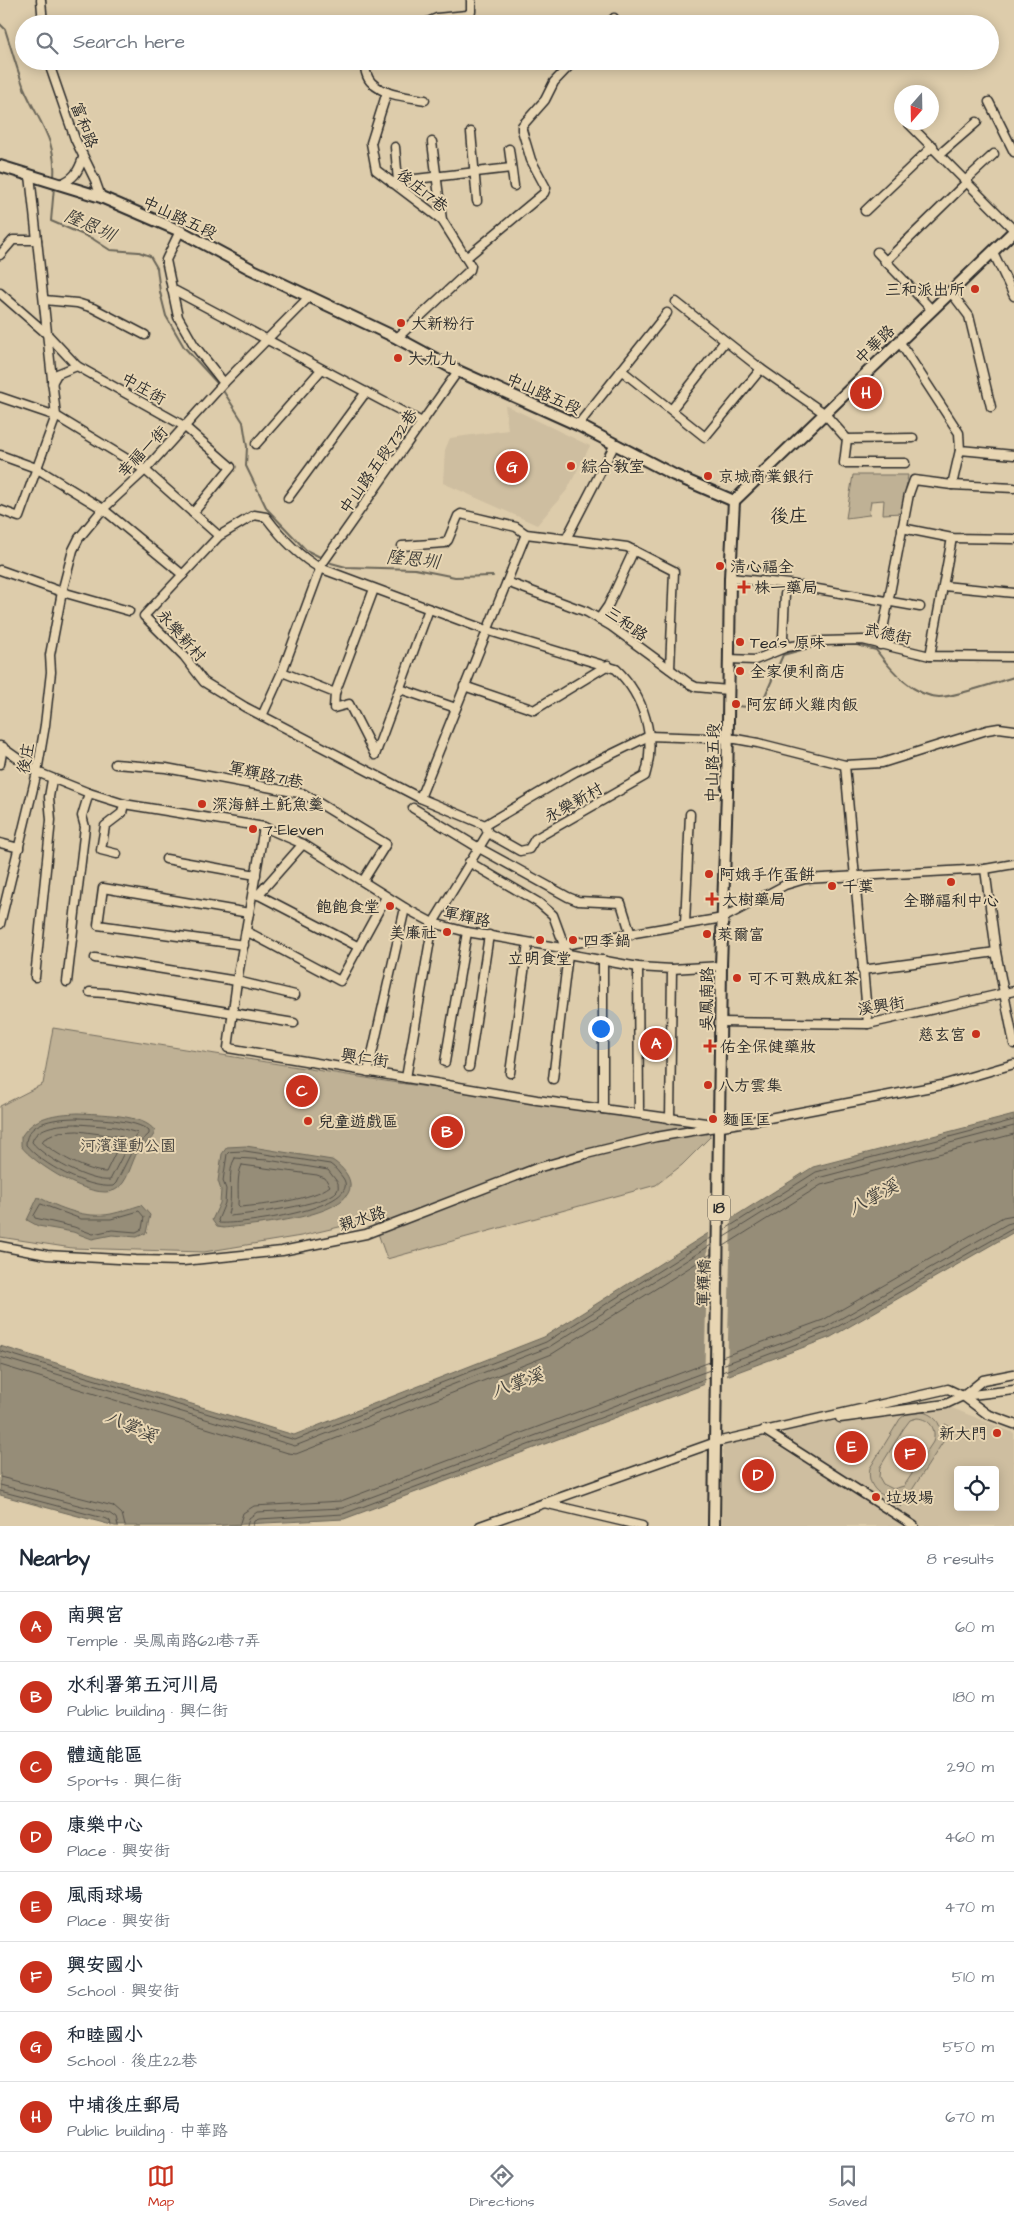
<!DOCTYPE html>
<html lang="en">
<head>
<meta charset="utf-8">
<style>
  :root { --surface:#fff; --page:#f2f2f3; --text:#1f2937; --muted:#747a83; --line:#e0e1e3; --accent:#c8321e }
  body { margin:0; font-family:"Architects Daughter","LXGW WenKai TC",sans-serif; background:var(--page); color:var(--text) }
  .controls { position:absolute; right:15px; bottom:15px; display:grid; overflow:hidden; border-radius:5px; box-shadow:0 2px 12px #0003 }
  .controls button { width:45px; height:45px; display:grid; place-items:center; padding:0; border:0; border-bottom:1px solid var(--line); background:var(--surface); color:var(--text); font:25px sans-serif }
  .compass { position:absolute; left:894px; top:85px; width:45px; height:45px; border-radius:50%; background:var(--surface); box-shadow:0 2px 12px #0003; rotate:200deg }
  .you { position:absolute; left:600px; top:1028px; width:18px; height:18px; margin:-12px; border:4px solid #fff; border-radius:50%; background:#1a73e8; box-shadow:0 0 0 8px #1a73e833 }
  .badge { display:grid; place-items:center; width:32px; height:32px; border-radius:50%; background:var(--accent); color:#fff; font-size:16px; font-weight:700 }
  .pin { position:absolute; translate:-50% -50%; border:2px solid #fff; box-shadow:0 1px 5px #0006 }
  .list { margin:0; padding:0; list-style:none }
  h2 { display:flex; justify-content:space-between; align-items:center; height:65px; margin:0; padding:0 20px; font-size:21px }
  h2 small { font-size:16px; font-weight:400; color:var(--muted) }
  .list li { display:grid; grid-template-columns:32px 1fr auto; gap:15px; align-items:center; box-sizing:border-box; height:70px; padding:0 20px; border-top:1px solid var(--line) }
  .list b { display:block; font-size:19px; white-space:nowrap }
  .list p { margin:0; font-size:16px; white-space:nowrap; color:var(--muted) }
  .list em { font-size:16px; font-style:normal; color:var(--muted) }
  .icon { flex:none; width:28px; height:28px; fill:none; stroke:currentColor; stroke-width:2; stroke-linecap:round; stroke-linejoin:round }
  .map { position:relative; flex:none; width:1014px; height:1526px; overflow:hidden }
  .search { position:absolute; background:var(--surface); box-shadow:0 2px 12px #0003; left:15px; right:15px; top:15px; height:55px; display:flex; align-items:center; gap:12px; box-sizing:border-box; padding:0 18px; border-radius:28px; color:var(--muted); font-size:19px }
  .sheet { height:625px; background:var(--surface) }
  nav { display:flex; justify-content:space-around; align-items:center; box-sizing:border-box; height:70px; border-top:1px solid var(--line); background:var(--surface); font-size:14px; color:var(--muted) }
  nav a { display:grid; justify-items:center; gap:2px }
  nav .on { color:var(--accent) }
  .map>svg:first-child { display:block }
  .built { fill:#cebea0; fill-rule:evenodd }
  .green { fill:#bfb195; stroke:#756e60; fill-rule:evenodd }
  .water { fill:#968d78; stroke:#6b6659 }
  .pier { fill:#ddccab }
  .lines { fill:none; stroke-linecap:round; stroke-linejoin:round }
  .shore { stroke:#56524a; stroke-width:1 }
  .stream { stroke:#6b6659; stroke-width:2 }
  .minor-casing { stroke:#2b2b2b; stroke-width:11 }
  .major-casing { stroke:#2b2b2b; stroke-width:14 }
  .minor { stroke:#e8d6b3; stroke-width:8 }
  .major { stroke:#e8d6b3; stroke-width:10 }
  .poi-dot { fill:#c8321e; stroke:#e8d6b3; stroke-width:2 }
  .labels { text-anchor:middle; stroke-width:4; stroke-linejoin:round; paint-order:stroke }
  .shield { fill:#e8d6b3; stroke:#645e54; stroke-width:1 }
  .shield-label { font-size:15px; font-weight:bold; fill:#2b2b2b }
  .street-label { font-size:16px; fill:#2b2b2b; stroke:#e8d6b3 }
  .poi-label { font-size:16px; fill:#2b2b2b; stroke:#e8d6b3; text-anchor:start }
  .park-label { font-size:16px; fill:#494640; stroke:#e8d6b3 }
  .water-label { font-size:18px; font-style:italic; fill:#46443e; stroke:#e8d6b3 }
  .quarter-label { font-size:19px; fill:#2b2b2b; stroke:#e8d6b3 }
</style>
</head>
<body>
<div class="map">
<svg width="1014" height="1526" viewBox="0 0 1014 1526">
  <rect width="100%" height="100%" fill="#ddccab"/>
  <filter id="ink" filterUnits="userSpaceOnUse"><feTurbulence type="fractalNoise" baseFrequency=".02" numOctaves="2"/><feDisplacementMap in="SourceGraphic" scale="10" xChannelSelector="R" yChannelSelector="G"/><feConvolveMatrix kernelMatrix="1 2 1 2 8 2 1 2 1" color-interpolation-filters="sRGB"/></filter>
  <g filter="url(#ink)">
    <g class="built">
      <path d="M505 405 590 446 567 490 537 525 443 483 445 450 450 438 508 430Z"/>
      <path d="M947 1406 1014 1433V1526H920L782 1438 787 1428ZM958 1470H995V1507H958Z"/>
      <path d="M761 1436 907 1526H722L723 1443Z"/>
    </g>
    <g class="green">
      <path d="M853 475H908L902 513 883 514 884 500 871 501 869 515 846 518Z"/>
      <path d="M53 1028 391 1082 709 1125 710 1137 682 1165 656 1185 387 1259 373 1219 301 1236 204 1252 72 1248 0 1237V1106L43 1084Z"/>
      <path d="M917 1411C928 1412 939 1418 941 1431L945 1424 952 1428 901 1507 896 1504 900 1496C882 1501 866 1487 870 1468L900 1419 906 1414ZM917 1418C930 1419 937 1429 933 1442L904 1486 893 1489 883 1484 879 1477 880 1467 904 1428 910 1420Z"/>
    </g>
    <g class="water">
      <path d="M78 1113C98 1114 144 1114 155 1131 153 1141 143 1143 138 1151 131 1162 128 1184 115 1190 93 1201 34 1164 21 1146V1137C34 1116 55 1114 78 1113Z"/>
      <path d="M1014 1115V1232L831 1337 344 1519 206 1526H115L0 1495V1346L294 1435 544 1337 813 1167Z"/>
      <path d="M246 1146 332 1160C339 1164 349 1174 350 1183 355 1218 249 1225 224 1228L217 1227 212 1220 220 1203 221 1190 218 1181 222 1154 227 1147Z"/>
      <path d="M38 1197C60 1208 85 1219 111 1214 121 1212 131 1208 141 1205L150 1215 146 1233 137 1237 112 1235 92 1239 73 1232 38 1226 27 1220Z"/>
    </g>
    <path class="pier" d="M731 1217 727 1378 704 1387 708 1231Z"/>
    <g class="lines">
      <g class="shore">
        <path d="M78 1118C96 1119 136 1119 149 1131V1134L133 1149 116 1183 113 1186C88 1189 41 1164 26 1145 25 1120 61 1118 78 1118Z"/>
        <path d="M78 1124 116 1127 138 1133 127 1147 110 1180C91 1183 44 1158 32 1142 36 1125 64 1124 78 1124Z"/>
        <path d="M78 1131 123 1137 106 1172C88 1172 55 1154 42 1142L44 1139 59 1132Z"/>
        <path d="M245 1151 330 1164C336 1168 339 1173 343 1178 364 1209 237 1225 219 1223L218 1220 225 1203 226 1189 223 1181 227 1154 229 1152Z"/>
        <path d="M235 1158 268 1160 328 1170 338 1183C338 1186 339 1188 337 1191 327 1205 249 1214 230 1216L228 1214C234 1196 226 1171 235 1158Z"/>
        <path d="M242 1165 317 1175 325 1178 330 1186C313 1200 263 1205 240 1207L238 1205C239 1192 236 1176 242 1165Z"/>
        <path d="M41 1204 81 1219H111L139 1211 144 1217 142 1229 136 1232 112 1230 93 1234 74 1227 35 1218 34 1216Z"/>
        <path d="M724 1230 816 1172 1014 1120"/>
        <path d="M724 1237 818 1178 1014 1126"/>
        <path d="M724 1246 821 1185 1014 1134"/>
        <path d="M0 1351 295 1440 546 1342 711 1238"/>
        <path d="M0 1357 295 1446 549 1347 711 1245"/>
        <path d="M722 1357 823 1320 1003 1217 1014 1215"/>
        <path d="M0 1365 288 1453 296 1454 552 1354 711 1254"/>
        <path d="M722 1365 826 1327 1007 1224 1014 1222"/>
        <path d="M722 1372 828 1332 1014 1228"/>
        <path d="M0 1477 113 1506 122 1514 125 1526"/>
        <path d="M0 1485 109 1513 116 1518 118 1526"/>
        <path d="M0 1491 107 1519 110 1521 111 1526"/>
        <path d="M239 1526 243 1513 254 1506 341 1501 710 1362"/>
        <path d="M247 1526 249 1518 257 1512 342 1508 710 1370"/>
        <path d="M253 1526 254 1521 259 1519 343 1514 710 1377"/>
      </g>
      <g class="stream">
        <path d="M0 24 5 29C11 48 17 69 24 88 39 123 57 139 54 180"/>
        <path d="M54 187 51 221 93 239 110 250 139 252 150 256 157 268 160 292 166 316 184 347 217 383"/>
        <path d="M222 389 243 422 247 447 246 466 267 509 306 550 320 557"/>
        <path d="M331 563 346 567 415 569 455 577 493 576"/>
        <path d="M819 645H857L876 650C891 670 913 696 939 697 955 697 997 682 1014 677"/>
        <path d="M736 706 749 707 764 698 783 655 812 647"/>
      </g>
      <defs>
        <g id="minor">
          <path d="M41 0 43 24"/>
          <path d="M423 24 437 18 467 15 471 12V0"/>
          <path d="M609 24 614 18"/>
          <path d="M48 61 75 139 95 180 101 197"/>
          <path d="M364 61C365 69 366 78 372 83 385 96 409 97 425 100"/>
          <path d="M387 92 371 143 376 170 442 220 471 266 470 270 397 338"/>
          <path d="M989 102 1014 152"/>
          <path d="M909 124 1014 230"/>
          <path d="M471 132 477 201"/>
          <path d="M432 142 442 220"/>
          <path d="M395 147 398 181"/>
          <path d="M509 149 514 186"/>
          <path d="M940 154 977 122"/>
          <path d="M966 180 994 154"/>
          <path d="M392 183 398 181 511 168"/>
          <path d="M60 184C74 179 78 172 83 158"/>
          <path d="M865 211 933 146"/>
          <path d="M180 231 166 260 178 317 194 345 224 383"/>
          <path d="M877 252 931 309"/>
          <path d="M993 252 1014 296"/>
          <path d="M0 255 13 240H37"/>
          <path d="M466 258 544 193 546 188 531 160 522 130V126L545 100 554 82 574 61"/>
          <path d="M885 262 967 182"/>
          <path d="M172 289 422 422"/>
          <path d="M950 291 969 316 991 407"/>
          <path d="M0 293 47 334 77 366 184 426 231 467 193 513"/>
          <path d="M44 300 77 303 93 308 145 335"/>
          <path d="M676 302 761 369 824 413 847 439 844 463H905"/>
          <path d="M899 341 959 433 960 450 1014 455"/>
          <path d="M621 370 705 437 761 369"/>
          <path d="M52 383 57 374 77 366"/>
          <path d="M0 397 56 416 145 470 219 536 144 616 184 656 204 682 245 707 420 798 485 825 488 833 520 851 529 849 535 839 645 776C657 738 644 696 616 669L486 630 320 568C298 556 281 537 266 517L254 515 219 536"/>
          <path d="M672 409 725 341"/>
          <path d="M578 425 667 313"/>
          <path d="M847 439 913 438"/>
          <path d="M256 444 321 370"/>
          <path d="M0 455 36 468 103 509 183 575"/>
          <path d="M952 485 1014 488"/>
          <path d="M288 498 366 392"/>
          <path d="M0 510 19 517 56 416 30 175"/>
          <path d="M902 528 952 538 1014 539"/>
          <path d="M566 539 627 547 674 571 670 669"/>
          <path d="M402 546 445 543 448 540 458 516 461 514 516 527 526 534 566 539 615 444"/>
          <path d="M0 570 62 592 129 611"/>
          <path d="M730 578 789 584 920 607"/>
          <path d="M507 582 587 612 611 626 690 684 696 687 728 690"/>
          <path d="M944 586 1014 593"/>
          <path d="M785 594 783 637 787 647"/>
          <path d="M599 619 608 606 634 550"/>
          <path d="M880 645 909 494 914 480 952 485 960 450"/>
          <path d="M930 656 952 538"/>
          <path d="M729 659 755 660 787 647 823 641 863 640 930 656 1014 657"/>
          <path d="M282 672 335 693 334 708 349 704 375 755 429 609"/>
          <path d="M464 686 534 710 608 665"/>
          <path d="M400 689 456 708"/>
          <path d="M335 693 374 589"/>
          <path d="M262 716 282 672 322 564 458 371"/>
          <path d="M0 746 37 772 89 793 124 804 264 827 303 844 405 908 433 923 467 932 562 948 564 945 723 918 785 885 805 879 985 869 1014 864"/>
          <path d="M0 764 3 747"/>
          <path d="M115 764 166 768 304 794 386 844 363 881"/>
          <path d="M845 765 868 1024"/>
          <path d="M420 798 526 534"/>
          <path d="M413 808 479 848 568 897 578 901 621 903 631 935"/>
          <path d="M485 825 575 772 649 736 736 739 758 743 845 765 882 763 987 730 999 728 1014 730"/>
          <path d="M264 827 237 981 228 1048 537 1100 713 1124"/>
          <path d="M0 843 19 848"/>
          <path d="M117 854 101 850 105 826 122 813 124 804"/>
          <path d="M166 859 256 875"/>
          <path d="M469 862 539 903 553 915 564 945"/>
          <path d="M985 869 996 952 1014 1044"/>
          <path d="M253 892 359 947"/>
          <path d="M258 895 303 844"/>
          <path d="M0 924 37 772 45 725 51 672 50 655 62 592 73 550 79 538 103 509 145 470 224 383 309 297"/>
          <path d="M685 924 690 814"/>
          <path d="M246 931 340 981 386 897"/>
          <path d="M244 945 98 925 103 888 249 913"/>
          <path d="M562 948 568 954 638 967 672 969 721 966"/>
          <path d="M95 958 237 981 295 995"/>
          <path d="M638 967 639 1113"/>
          <path d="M862 970 996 952"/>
          <path d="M35 977 51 820 49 797 52 780"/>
          <path d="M67 982 85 827 82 816 89 793"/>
          <path d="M90 992 119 994 294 1023"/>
          <path d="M720 1022 868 1024 1014 991"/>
          <path d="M445 1062 467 932"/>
          <path d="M469 1067 489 935"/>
          <path d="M368 1072 405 908"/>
          <path d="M510 1073 528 943"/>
          <path d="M406 1078 433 923 488 833"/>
          <path d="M553 1079 568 954"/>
          <path d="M603 1109V960"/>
          <path d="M670 1119 672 969"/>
          <path d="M0 1246 47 1255 136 1260 183 1261 282 1251 366 1234 537 1168 586 1154 656 1137 764 1119 942 1085 1014 1064"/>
          <path d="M963 1396 987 1414 1014 1424"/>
          <path d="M840 1418 946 1404 963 1396 983 1380 1014 1374"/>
          <path d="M764 1430 914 1526"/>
          <path d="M544 1503 642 1526"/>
          <path d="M480 1526 716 1442 948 1389 963 1396 1014 1390"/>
        </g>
        <g id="major">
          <path d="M0 166 101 197 180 231 251 269 397 338 458 371 578 425 674 475 734 501"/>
          <path d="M734 501 1014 231"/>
          <path d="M714 1526 721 966 727 792 730 578 734 501"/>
        </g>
      </defs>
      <use href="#minor" class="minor-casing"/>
      <use href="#major" class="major-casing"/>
      <use href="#minor" class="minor"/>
      <use href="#major" class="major"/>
    </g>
  </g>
  <g class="poi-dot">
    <circle cx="975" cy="289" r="5"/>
    <circle cx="401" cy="323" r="5"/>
    <circle cx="398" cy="358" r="5"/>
    <circle cx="571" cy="466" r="5"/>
    <circle cx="708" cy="476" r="5"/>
    <circle cx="720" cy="566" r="5"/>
    <path d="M741.5 579.5h5v5h5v5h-5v5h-5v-5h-5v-5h5z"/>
    <circle cx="740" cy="642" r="5"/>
    <circle cx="740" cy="671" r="5"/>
    <circle cx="736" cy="704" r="5"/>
    <circle cx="202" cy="804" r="5"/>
    <circle cx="253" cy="829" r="5"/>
    <circle cx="709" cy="874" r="5"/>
    <circle cx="951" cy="882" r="5"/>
    <circle cx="832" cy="886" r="5"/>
    <path d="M709.5 891.5h5v5h5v5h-5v5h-5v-5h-5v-5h5z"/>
    <circle cx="390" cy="906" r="5"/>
    <circle cx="447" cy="932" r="5"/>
    <circle cx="707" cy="934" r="5"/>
    <circle cx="540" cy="940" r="5"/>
    <circle cx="573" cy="940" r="5"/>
    <circle cx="737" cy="978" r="5"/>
    <circle cx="976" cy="1034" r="5"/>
    <path d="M707.5 1038.5h5v5h5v5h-5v5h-5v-5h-5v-5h5z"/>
    <circle cx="708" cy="1085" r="5"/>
    <circle cx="713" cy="1119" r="5"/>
    <circle cx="308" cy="1121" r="5"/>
    <circle cx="997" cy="1433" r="5"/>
    <circle cx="876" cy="1497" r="5"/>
  </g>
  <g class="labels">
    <rect class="shield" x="708" y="1195.5" width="22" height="25" rx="4"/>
    <g class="shield-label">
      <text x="719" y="1213">18</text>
    </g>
    <g class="street-label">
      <text transform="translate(85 125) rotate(69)" y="6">富和路</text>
      <text transform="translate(423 190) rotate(38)" y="6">後庄17巷</text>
      <text transform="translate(180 217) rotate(25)" y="6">中山路五段</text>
      <text transform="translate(874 344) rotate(-44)" y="6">中華路</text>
      <text transform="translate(144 388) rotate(29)" y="6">中庄街</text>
      <text transform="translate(544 393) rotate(24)" y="6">中山路五段</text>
      <text transform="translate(142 451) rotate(-46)" y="6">幸福一街</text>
      <text transform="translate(378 461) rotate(-55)" y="6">中山路五段732巷</text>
      <text transform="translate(627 623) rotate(35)" y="6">三和路</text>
      <text transform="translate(888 633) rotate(12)" y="6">武德街</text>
      <text transform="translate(182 635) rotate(48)" y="6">永樂新村</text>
      <text transform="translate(25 758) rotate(-79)" y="6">後庄</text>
      <text transform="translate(712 763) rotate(-89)" y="6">中山路五段</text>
      <text transform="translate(266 774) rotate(12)" y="6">軍輝路71巷</text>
      <text transform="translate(573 802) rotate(-29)" y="6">永樂新村</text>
      <text transform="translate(467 916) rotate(12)" y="6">軍輝路</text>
      <text transform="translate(706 999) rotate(-89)" y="6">吳鳳南路</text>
      <text transform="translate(881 1005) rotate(-9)" y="6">溪興街</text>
      <text transform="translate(365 1057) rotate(9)" y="6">興仁街</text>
      <text transform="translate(362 1218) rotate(-18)" y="6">親水路</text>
      <text transform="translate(703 1283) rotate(-89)" y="6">軍輝橋</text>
    </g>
    <g class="poi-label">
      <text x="965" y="295" text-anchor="end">三和派出所</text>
      <text x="411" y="329">大新粉行</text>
      <text x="408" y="364">大九九</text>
      <text x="581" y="472">綜合教室</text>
      <text x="718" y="482">京城商業銀行</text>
      <text x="730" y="572">清心福全</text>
      <text x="754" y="593">株一藥局</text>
      <text x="750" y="648">Tea's 原味</text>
      <text x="750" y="677">全家便利商店</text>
      <text x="746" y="710">阿宏師火雞肉飯</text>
      <text x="212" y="810">深海鮮土魠魚羹</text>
      <text x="263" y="835">7-Eleven</text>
      <text x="719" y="880">阿娥手作蛋餅</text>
      <text x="842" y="892">千葉</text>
      <text x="722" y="905">大樹藥局</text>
      <text x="951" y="906" text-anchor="middle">全聯福利中心</text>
      <text x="380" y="912" text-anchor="end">飽飽食堂</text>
      <text x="437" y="938" text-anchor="end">美廉社</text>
      <text x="717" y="940">萊爾富</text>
      <text x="583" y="946">四季鍋</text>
      <text x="540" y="964" text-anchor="middle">立明食堂</text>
      <text x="747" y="984">可不可熟成紅茶</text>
      <text x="966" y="1040" text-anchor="end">慈玄宮</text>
      <text x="720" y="1052">佑全保健藥妝</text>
      <text x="718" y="1091">八方雲集</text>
      <text x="723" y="1125">麵匡匡</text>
      <text x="318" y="1127">兒童遊戲區</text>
      <text x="987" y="1439" text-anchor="end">新大門</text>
      <text x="886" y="1503">垃圾場</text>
    </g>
    <g class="park-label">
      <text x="128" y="1151">河濱運動公園</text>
    </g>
    <g class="water-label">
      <text transform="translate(90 225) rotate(24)" y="6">隆恩圳</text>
      <text transform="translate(413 559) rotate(6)" y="6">隆恩圳</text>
      <text transform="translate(873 1197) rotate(-29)" y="6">八掌溪</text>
      <text transform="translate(517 1383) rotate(-20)" y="6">八掌溪</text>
      <text transform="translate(131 1426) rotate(24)" y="6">八掌溪</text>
    </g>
    <g class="quarter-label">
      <text x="789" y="522">後庄</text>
    </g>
  </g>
</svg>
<div class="controls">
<button><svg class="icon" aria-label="locate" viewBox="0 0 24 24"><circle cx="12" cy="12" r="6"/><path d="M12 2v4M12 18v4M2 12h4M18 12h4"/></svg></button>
</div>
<svg class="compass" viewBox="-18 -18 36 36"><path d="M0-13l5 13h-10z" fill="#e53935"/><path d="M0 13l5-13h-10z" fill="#747a83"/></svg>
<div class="you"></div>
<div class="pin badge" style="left:656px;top:1044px">A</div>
<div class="pin badge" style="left:447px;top:1132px">B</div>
<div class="pin badge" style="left:302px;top:1091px">C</div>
<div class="pin badge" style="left:758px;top:1475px">D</div>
<div class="pin badge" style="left:852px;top:1447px">E</div>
<div class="pin badge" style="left:910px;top:1454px">F</div>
<div class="pin badge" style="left:512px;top:467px">G</div>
<div class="pin badge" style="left:866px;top:393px">H</div>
<div class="search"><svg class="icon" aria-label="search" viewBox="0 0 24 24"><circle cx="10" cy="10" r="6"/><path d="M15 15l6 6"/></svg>Search here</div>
</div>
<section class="sheet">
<h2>Nearby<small>8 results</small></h2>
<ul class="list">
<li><span class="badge">A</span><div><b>南興宮</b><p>Temple · 吳鳳南路621巷7弄</p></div><em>60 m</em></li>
<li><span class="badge">B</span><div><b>水利署第五河川局</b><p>Public building · 興仁街</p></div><em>180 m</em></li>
<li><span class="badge">C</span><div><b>體適能區</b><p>Sports · 興仁街</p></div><em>290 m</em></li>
<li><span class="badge">D</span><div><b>康樂中心</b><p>Place · 興安街</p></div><em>460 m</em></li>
<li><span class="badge">E</span><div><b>風雨球場</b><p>Place · 興安街</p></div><em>470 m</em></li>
<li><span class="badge">F</span><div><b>興安國小</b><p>School · 興安街</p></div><em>510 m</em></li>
<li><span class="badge">G</span><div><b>和睦國小</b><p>School · 後庄22巷</p></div><em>550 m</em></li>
<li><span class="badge">H</span><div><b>中埔後庄郵局</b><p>Public building · 中華路</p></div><em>670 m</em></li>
</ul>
</section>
<nav>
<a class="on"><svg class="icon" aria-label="map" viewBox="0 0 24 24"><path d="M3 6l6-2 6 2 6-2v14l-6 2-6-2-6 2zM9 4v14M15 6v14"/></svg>Map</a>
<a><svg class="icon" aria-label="directions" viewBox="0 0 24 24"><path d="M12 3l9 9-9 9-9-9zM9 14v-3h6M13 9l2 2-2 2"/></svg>Directions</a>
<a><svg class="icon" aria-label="saved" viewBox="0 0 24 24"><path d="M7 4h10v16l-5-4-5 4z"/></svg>Saved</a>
</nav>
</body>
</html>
